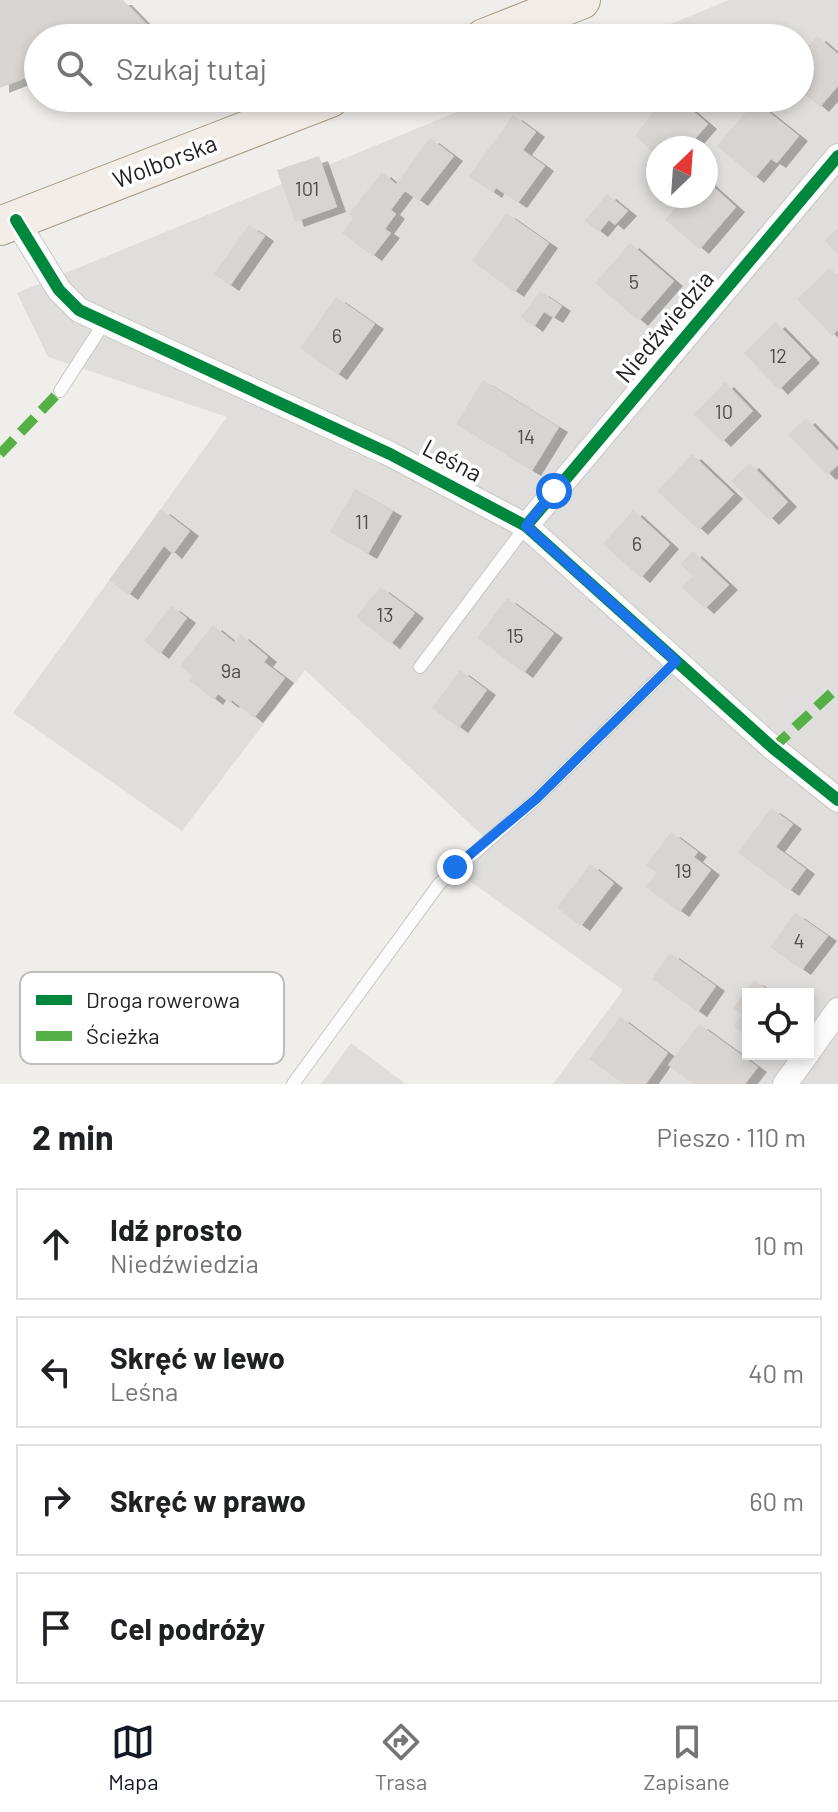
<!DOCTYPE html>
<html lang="pl">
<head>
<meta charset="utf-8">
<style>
  :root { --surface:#fff; --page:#f6f6f6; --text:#202124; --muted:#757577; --line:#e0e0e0; --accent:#111827 }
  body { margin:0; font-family:Barlow,sans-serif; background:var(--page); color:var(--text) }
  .controls { position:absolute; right:24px; bottom:24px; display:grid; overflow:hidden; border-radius:0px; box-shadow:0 4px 12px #0003 }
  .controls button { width:72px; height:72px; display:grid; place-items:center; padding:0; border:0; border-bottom:2px solid var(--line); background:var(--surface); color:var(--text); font:40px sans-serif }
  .compass { position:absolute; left:646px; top:136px; width:72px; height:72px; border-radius:50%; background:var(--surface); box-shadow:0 4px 12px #0003; rotate:25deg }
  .stop { position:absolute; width:24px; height:24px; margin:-18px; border:6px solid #1a73e8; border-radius:50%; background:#fff }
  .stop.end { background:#1a73e8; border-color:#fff; box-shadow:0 2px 8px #0008 }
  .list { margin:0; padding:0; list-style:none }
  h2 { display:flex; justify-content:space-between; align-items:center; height:104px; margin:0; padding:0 32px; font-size:34px }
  h2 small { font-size:26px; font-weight:400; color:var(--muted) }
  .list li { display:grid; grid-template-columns:52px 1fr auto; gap:24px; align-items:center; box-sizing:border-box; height:112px; margin:0 16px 16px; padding:0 16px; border:2px solid var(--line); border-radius:0px }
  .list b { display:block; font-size:30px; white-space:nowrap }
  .list p { margin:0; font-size:26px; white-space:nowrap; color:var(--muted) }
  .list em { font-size:26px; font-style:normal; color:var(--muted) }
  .icon { flex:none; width:44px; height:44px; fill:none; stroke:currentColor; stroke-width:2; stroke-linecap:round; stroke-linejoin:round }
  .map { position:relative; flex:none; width:838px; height:1084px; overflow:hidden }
  .search { position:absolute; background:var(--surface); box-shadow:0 4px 12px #0003; left:24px; right:24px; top:24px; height:88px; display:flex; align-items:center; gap:20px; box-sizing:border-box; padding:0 28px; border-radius:44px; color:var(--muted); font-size:30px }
  .sheet { height:616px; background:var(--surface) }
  nav { display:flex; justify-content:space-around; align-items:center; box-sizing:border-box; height:112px; border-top:2px solid var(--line); background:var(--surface); font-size:22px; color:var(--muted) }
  nav a { display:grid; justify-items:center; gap:4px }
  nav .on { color:var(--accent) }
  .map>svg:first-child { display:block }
  .residential { fill:#dfdedc; fill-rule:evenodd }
  .building { fill:#d7d4d2; filter:url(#shadow) }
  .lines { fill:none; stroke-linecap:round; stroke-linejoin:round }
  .service-casing { stroke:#c9c8c7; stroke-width:14 }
  .minor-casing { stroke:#c9c8c7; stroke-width:26 }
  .primary-casing { stroke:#a79c86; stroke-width:40 }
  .service { stroke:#fdfcfc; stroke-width:12 }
  .minor { stroke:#fdfcfc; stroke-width:24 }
  .primary { stroke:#f3ede7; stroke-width:38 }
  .quiet { stroke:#55b145; stroke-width:10; stroke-dasharray:20 10; stroke-linecap:butt }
  .cycleway-casing { stroke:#fff; stroke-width:17 }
  .cycleway { stroke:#00873e; stroke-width:12 }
  .route { stroke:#1a73e8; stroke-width:10 }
  .labels { text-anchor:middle; stroke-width:7; stroke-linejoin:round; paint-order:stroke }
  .number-label { font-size:20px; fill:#4f4e4e }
  .street-label { font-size:24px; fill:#222; stroke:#fff }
  .key { fill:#fff; stroke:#bdbdbd; stroke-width:2 }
  .key-label { font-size:22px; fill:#222 }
</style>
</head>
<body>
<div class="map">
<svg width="838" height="1084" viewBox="0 0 838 1084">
  <defs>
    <filter id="shadow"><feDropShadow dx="9" dy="5" stdDeviation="0" flood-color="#0004"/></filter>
  </defs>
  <rect width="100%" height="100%" fill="#f0eeeb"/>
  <g class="residential">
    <path d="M729 0H838V1084H553L623 990 464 877 482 835 305 670 182 831 13 713 227 417 48 357 17 293 491 98H800V38H637ZM658 148H706V196H658ZM748 994H808V1054H748Z"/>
    <path d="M351 1043 406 1084H321Z"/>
  </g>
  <g class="building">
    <path d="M0 0H123L152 30 148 38H38V87L33 75 0 88Z"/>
    <path d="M817 36 838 54V86L820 107 800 90V56Z"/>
    <path d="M663 98H678L708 124 687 148H658V157L635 136Z"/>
    <path d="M755 101 799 136 777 163 771 159 755 178 717 146Z"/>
    <path d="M513 115 536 132 523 150 545 166 518 203 496 188 493 193 469 176Z"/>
    <path d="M430 138 454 156 419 201 405 191 391 210 396 214 385 229 391 233 373 256 342 233 353 218 349 214 382 172 396 184Z"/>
    <path d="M319 156 337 207 295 222 277 170Z"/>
    <path d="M706 180 736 207 700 249 665 220 686 196H706Z"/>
    <path d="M607 194 628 211 615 225 609 220 599 232 585 221Z"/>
    <path d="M506 213 549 243 515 292 472 261Z"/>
    <path d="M249 225 265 236 230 286 214 274Z"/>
    <path d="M838 228V255L825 241Z"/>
    <path d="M630 243 674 281 639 321 595 283Z"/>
    <path d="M830 268 838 276V330L832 336 797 299Z"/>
    <path d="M540 291 562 306 554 318 544 312 534 327 521 317Z"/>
    <path d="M336 297 375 324 338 375 300 348Z"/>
    <path d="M776 322 811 358 779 390 744 353Z"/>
    <path d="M483 380 559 427 532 471 456 424Z"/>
    <path d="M725 382 753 411 722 442 694 414Z"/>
    <path d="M806 418 838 451V465L827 475 788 435Z"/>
    <path d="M692 454 734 494 699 530 657 491Z"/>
    <path d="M750 463 788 502 770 520 731 481Z"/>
    <path d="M355 489 393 511 368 554 330 532Z"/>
    <path d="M161 509 190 531 173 554 164 546 129 595 109 580Z"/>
    <path d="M633 510 670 544 641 578 603 544Z"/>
    <path d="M693 551 729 585 705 609 682 587 693 576 680 564Z"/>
    <path d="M380 587 415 613 391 644 356 617Z"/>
    <path d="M507 598 554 633 524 673 477 638Z"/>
    <path d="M171 606 187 618 160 654 144 641Z"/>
    <path d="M213 625 234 642 240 634 268 657 264 662 285 678 254 718 232 700 230 703 218 694 214 700 189 680 192 676 180 666Z"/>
    <path d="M460 670 487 690 459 728 432 708Z"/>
    <path d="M771 808 793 824 776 847 806 869 790 891 738 853Z"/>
    <path d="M671 832 698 852 694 857 711 870 680 912 646 887 657 873 646 865Z"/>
    <path d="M590 864 614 883 581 926 557 908Z"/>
    <path d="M795 913 828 936 802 970 770 947Z"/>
    <path d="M670 953 716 986 698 1012 652 979Z"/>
    <path d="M754 980 774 994H748V1036L733 1026 742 1014 733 1008Z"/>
    <path d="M620 1017 668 1053 646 1084H624L589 1059Z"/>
    <path d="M699 1024 758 1067 745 1084H694L668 1065Z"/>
  </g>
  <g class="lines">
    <defs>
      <g id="service">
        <path d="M60 391 104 323"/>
        <path d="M420 667 526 526"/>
        <path d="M293 1084 439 884 536 799 676 661"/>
      </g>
      <g id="minor">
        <path d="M16 220 59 290 79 310 390 454 526 526 773 748 838 800"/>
        <path d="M526 526 838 156"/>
        <path d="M808 1052 838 1010"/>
        <path d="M785 1084 807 1054"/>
      </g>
      <g id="primary">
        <path d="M484 38 581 0"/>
        <path d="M0 226 330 98"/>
      </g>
    </defs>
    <use href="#service" class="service-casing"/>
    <use href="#minor" class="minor-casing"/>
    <use href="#primary" class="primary-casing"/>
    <use href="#service" class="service"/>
    <use href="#minor" class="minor"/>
    <use href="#primary" class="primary"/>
    <g class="quiet">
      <path d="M0 454 60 391"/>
      <path d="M773 748 838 687"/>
    </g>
    <defs>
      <g id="cycleway">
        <path d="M16 220 59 290 79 310 390 454 526 526 773 748 838 800"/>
        <path d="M526 526 838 156"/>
      </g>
    </defs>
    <use href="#cycleway" class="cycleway-casing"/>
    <use href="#cycleway" class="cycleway"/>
  </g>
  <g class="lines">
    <path class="route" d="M455 867 536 799 676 661 526 526 554 491"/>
  </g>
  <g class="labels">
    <g class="number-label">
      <text x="307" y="196">101</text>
      <text x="634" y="289">5</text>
      <text x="337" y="343">6</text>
      <text x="778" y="363">12</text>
      <text x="724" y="419">10</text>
      <text x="526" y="444">14</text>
      <text x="362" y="529">11</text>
      <text x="637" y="551">6</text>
      <text x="385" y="622">13</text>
      <text x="515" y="643">15</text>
      <text x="231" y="678">9a</text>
      <text x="683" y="878">19</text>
      <text x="799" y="948">4</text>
    </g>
    <g class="street-label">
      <text transform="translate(165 162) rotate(-21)" y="8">Wolborska</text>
      <text transform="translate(665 327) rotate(-50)" y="8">Niedźwiedzia</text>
      <text transform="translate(452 461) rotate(28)" y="8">Leśna</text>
    </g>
  </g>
  <rect x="20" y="972" width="264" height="92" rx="12" class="key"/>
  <rect x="36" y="995" width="36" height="10" fill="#00873e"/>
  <rect x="36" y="1031" width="36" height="10" fill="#55b145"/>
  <g class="key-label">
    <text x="86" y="1008">Droga rowerowa</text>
    <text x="86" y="1044">Ścieżka</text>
  </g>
</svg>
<div class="controls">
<button><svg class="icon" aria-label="locate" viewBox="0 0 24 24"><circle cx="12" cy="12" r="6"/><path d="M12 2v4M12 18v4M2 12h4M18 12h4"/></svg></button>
</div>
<svg class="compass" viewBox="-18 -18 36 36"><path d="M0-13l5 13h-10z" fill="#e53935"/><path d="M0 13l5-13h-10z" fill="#757577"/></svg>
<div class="stop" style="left:554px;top:491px"></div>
<div class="stop end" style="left:455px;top:867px"></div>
<div class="search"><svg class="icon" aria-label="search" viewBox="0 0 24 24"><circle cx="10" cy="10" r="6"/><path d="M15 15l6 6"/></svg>Szukaj tutaj</div>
</div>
<section class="sheet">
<h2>2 min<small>Pieszo · 110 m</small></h2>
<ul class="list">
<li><svg class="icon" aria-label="ahead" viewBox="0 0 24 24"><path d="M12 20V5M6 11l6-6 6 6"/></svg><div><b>Idź prosto</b><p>Niedźwiedzia</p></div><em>10 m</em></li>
<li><svg class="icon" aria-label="left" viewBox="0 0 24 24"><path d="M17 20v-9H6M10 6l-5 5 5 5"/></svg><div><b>Skręć w lewo</b><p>Leśna</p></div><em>40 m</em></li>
<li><svg class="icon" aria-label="right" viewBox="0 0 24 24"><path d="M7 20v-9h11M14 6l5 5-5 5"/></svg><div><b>Skręć w prawo</b></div><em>60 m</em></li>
<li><svg class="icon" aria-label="arrive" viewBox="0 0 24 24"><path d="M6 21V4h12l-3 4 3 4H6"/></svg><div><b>Cel podróży</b></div></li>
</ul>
</section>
<nav>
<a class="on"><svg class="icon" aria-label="map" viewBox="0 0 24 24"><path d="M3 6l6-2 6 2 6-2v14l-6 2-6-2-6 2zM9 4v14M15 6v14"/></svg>Mapa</a>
<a><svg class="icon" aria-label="directions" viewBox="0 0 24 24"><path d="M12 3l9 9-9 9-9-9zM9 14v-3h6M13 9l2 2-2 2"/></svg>Trasa</a>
<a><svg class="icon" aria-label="saved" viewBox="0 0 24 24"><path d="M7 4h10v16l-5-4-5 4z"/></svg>Zapisane</a>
</nav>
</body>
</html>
